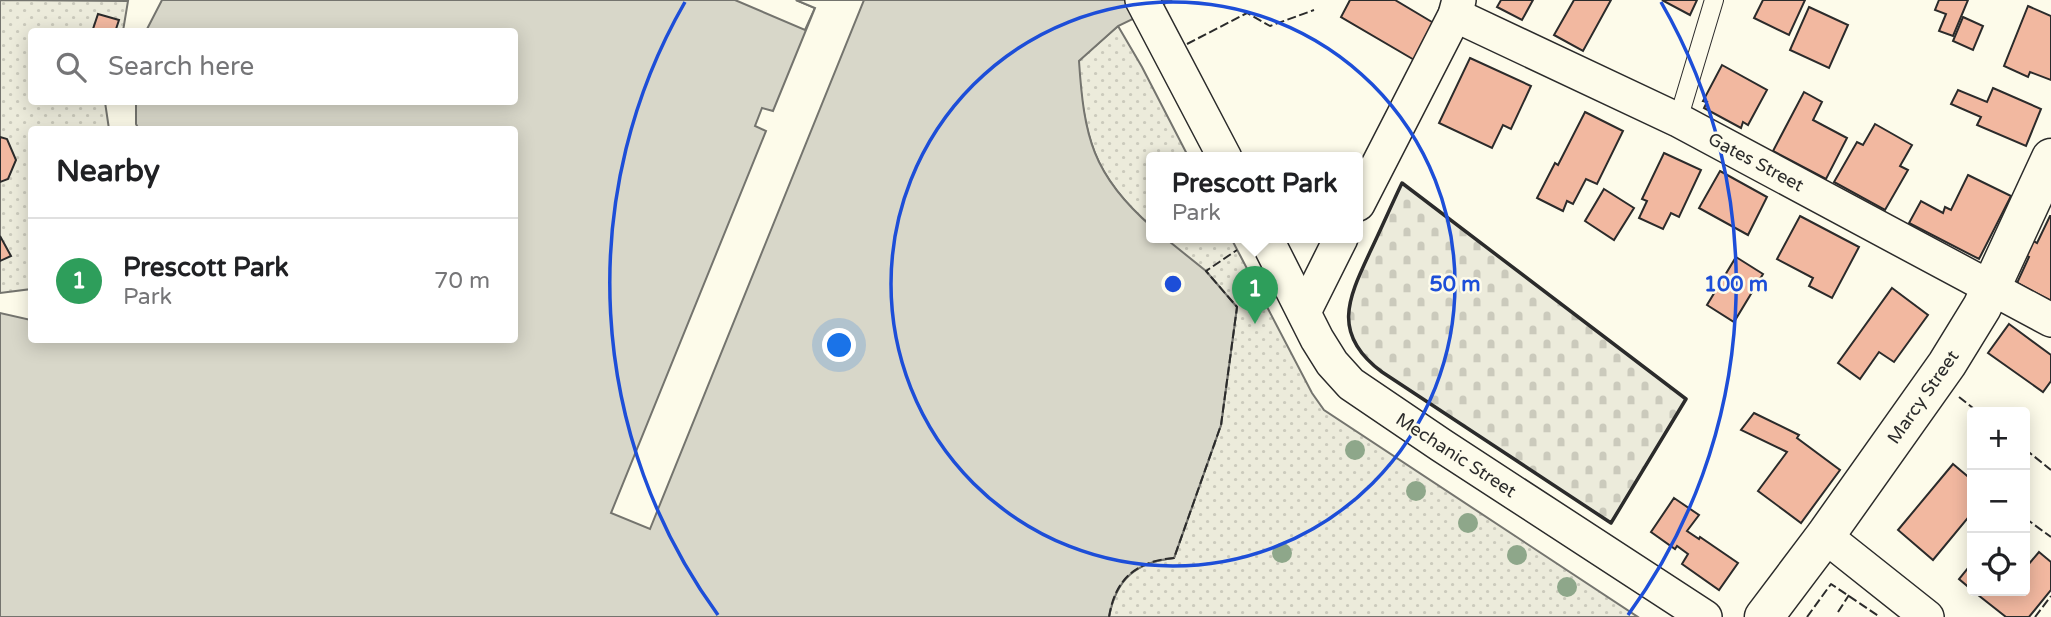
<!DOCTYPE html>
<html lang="en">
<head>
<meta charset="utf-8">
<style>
  :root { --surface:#fff; --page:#f6f6f6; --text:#202124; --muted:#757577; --line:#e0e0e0; --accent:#ea580c }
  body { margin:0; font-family:"Varela Round",sans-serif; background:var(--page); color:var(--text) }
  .controls { position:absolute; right:21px; bottom:21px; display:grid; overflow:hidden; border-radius:7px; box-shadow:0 4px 18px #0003 }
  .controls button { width:63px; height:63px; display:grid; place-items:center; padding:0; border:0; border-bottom:2px solid var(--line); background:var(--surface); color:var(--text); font:35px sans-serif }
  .you { position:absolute; left:840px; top:346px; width:24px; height:24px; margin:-18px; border:5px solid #fff; border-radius:50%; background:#1a73e8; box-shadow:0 0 0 10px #1a73e833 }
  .badge { display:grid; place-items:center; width:46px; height:46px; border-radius:50%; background:var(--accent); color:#fff; font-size:23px; font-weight:700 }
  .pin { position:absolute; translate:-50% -58px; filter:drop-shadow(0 2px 4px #0008) }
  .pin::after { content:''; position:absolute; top:37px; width:24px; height:21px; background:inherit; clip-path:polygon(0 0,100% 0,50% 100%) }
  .popup { position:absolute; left:1146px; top:152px; width:217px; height:91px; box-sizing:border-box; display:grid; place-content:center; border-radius:7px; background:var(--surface); filter:drop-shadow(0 2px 5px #0005); font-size:23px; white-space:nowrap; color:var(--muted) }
  .popup b { font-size:26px; color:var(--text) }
  .popup::after { content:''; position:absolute; left:50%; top:100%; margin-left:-14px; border:14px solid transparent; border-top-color:var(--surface) }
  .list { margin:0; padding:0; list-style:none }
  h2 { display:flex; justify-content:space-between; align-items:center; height:91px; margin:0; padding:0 28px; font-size:30px }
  h2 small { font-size:23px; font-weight:400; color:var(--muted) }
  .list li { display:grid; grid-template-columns:46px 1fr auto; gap:21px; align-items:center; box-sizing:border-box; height:126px; padding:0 28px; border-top:2px solid var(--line) }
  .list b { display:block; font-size:26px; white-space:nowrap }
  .list p { margin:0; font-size:23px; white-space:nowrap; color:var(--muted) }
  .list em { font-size:23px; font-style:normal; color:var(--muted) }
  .icon { flex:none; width:38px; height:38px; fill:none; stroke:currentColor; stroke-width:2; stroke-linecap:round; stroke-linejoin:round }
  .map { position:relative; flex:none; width:2051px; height:617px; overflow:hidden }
  .search { position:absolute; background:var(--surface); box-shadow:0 4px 18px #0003; left:28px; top:28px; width:490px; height:77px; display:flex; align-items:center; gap:18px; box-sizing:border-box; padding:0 24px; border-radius:7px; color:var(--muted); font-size:26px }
  .panel { position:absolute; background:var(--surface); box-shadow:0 4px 18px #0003; left:28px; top:126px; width:490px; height:217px; border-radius:7px }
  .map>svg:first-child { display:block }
  .cemetery { fill:url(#cemetery-stones); stroke:#74746e; stroke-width:2 }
  .park { fill:url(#park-dots); stroke:#74746e; stroke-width:2 }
  .water { fill:#d8d7c9; stroke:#74746e; stroke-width:2 }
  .pier { fill:#fdfbea; stroke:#74746e; stroke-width:2 }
  .building { fill:#f2b8a0; stroke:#2b2b2b; stroke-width:2 }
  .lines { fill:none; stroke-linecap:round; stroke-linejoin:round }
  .lane-casing { stroke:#2b2b2b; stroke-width:20 }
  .street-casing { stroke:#2b2b2b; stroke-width:36 }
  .secondary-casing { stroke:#2b2b2b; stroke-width:41 }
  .lane { stroke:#fdfbea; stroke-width:18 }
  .street { stroke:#fdfbea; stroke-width:33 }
  .secondary { stroke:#fdfbea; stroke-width:38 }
  .fence { stroke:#2b2b2b; stroke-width:2; stroke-dasharray:9 3.5; stroke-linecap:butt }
  .wall { stroke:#2b2b2b; stroke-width:3.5 }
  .tree { fill:#8ea78a }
  .ring { fill:none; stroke:#1d4ed8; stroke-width:3.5 }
  .labels { text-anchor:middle; stroke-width:5; stroke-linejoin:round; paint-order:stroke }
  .street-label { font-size:18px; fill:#2b2b2b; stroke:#fdfbea }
  .centre { fill:#1d4ed8; stroke:#fdfbea; stroke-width:3.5 }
  .ring-label { font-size:21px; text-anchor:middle; font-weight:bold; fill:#1d4ed8; stroke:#fdfbea; stroke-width:5; stroke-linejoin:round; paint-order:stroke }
</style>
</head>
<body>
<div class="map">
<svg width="2051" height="617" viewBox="0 0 2051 617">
  <defs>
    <pattern id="cemetery-stones" width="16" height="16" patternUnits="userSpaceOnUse" patternTransform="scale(1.75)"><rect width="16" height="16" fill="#ecebdb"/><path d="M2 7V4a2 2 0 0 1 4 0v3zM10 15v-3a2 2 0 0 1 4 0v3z" fill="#cbcabc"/></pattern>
    <pattern id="park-dots" width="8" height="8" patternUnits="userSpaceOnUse" patternTransform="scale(1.75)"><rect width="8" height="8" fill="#ecebdb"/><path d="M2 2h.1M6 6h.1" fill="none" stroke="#cbcabc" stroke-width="1.8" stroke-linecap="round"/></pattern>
  </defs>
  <rect width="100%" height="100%" fill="#fdfbea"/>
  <path class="cemetery" d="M1402 183 1686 399 1611 523 1382 372C1331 334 1348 299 1370 252 1381 229 1391 206 1402 183Z"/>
  <g class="park">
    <path d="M0 0 128 1 123 31 32 32V102H105L109 129 32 130 31 289 0 293Z"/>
    <path d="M1118 26 1142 67 1189 158H1152V227C1092 175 1084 136 1078 61Z"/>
    <path d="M1165 238H1231L1312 393 1324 410 1638 617H1109C1116 578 1136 562 1174 558L1221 425 1237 307Z"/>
  </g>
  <path class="water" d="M162 0H735L805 30 815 8 796 0H1172L1118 26 1079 61C1084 136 1092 175 1152 227V238H1165L1206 271 1237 307 1221 425 1174 558C1136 562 1116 579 1109 617H0V313L31 320 32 340H175L193 342 254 340H514V130H139L136 124V102H514V32L146 31Z"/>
  <path class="pier" d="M796 0H864L650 529 611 513 766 131 755 126 762 108 773 111 815 8Z"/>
  <g class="building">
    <path d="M1350 0H1395L1437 25 1416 61 1341 17Z"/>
    <path d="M1501 0H1533L1522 20 1497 7Z"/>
    <path d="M1574 0H1611L1583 51 1554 35Z"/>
    <path d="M1662 0H1697L1690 15Z"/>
    <path d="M1763 0H1805L1789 35 1754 18Z"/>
    <path d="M1939 0H1968L1953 36 1939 31 1946 14 1935 10Z"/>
    <path d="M2028 6 2051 16V80L2030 72 2028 77 2004 66Z"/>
    <path d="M1809 7 1848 25 1829 68 1790 50Z"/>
    <path d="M98 14 119 20 115 32H92Z"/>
    <path d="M1963 17 1983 26 1973 50 1953 41Z"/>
    <path d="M1470 58 1531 86 1511 129 1503 125 1492 148 1439 123Z"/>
    <path d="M1722 65 1767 90 1748 125 1743 122 1741 128 1704 108 1707 102 1703 101Z"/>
    <path d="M1993 88 2041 109 2026 146 1977 125 1981 117 1951 104 1958 90 1987 102Z"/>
    <path d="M1804 92 1822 102 1813 120 1847 138 1826 179 1773 151Z"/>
    <path d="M1585 112 1623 131 1597 184 1586 179 1573 204 1567 201 1563 211 1537 198 1555 163 1558 165Z"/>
    <path d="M1875 124 1912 145 1900 166 1908 170 1885 210 1834 182 1857 142 1863 145Z"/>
    <path d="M0 137 7 139 16 160 8 179 0 182Z"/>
    <path d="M1664 153 1701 170 1679 217 1671 213 1663 229 1639 218 1647 201 1642 199Z"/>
    <path d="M1720 171 1767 197 1748 235 1699 208Z"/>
    <path d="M1968 175 2011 196 1979 259 1909 223 1921 201 1943 213 1945 207 1951 210Z"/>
    <path d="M1604 189 1634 208 1614 240 1585 221Z"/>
    <path d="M1800 216 1859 247 1832 298 1809 286 1813 278 1777 259Z"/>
    <path d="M2050 216H2051V301L2017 283 2029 257 2025 255 2032 240 2037 243Z"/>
    <path d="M0 236 11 256 0 261Z"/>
    <path d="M1736 257 1763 274 1734 322 1707 305Z"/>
    <path d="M1892 288 1928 315 1894 362 1879 352 1860 379 1838 363Z"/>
    <path d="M2009 324 2051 355V381L2043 392 1988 353Z"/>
    <path d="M1754 413 1799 435 1797 438 1840 470 1801 523 1758 491 1787 452 1741 430Z"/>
    <path d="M1953 464 1972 480V513L1933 560 1898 530Z"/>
    <path d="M1674 498 1699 515 1687 531 1699 539 1700 537 1738 563 1719 590 1682 564 1688 554 1677 546 1675 549 1651 532Z"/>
    <path d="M2039 552 2051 562V590L2029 617H2006L1973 591H2025V562L2028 565Z"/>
    <path d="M1972 563V590L1959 579Z"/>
  </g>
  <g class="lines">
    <defs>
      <path id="lane" d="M1678 120 1714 0"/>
      <g id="street">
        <path d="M1142 0 1225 158"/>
        <path d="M1455 15 1678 120 2051 320"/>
        <path d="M1358 204 1455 15 1459 0"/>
        <path d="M1266 238 1317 339 1332 363 1351 384 1441 445 1705 617"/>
        <path d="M1304 312 1341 238"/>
        <path d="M1825 536 1927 617"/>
      </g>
      <path id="secondary" d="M1764 617 1825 536 1947 364 1982 307 2051 158"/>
    </defs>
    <use href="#lane" class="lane-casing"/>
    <use href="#street" class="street-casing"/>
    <use href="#secondary" class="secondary-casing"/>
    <use href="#lane" class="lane"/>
    <use href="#street" class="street"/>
    <use href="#secondary" class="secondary"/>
    <g class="fence">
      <path d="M1187 44 1247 13 1270 26 1314 10"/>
      <path d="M1959 397 1978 412"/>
      <path d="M2025 449 2051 470"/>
      <path d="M2025 518 2051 537"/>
      <path d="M1838 612 1849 595"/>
      <path d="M1109 617C1115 579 1136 561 1174 558L1221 425 1237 307 1206 271 1237 250"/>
      <path d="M1807 617 1831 584 1880 617"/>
      <path d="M2035 617 2051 596"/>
    </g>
    <path class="wall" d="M1402 183 1686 399 1611 523 1382 372C1331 334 1348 299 1370 252 1381 229 1391 206 1402 183Z"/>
  </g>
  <g class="tree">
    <circle cx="1355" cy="450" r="10"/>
    <circle cx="1416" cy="491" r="10"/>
    <circle cx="1468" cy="523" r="10"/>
    <circle cx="1282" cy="553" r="10"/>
    <circle cx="1517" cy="555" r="10"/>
    <circle cx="1567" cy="587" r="10"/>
  </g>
  <g class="ring">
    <circle cx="1173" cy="284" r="282"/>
    <path d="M718 615A563 563 0 0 1 685 2M1661 2A563 563 0 0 1 1628 615"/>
  </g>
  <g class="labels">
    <g class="street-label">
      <text transform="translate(1756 162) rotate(28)" y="6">Gates Street</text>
      <text transform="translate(1923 397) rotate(-55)" y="6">Marcy Street</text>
      <text transform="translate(1456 455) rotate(33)" y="6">Mechanic Street</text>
    </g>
  </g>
  <circle cx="1173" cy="284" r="10" class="centre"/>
  <g class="ring-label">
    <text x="1455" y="291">50 m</text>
    <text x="1736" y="291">100 m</text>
  </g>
</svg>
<div class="controls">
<button>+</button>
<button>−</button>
<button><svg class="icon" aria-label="locate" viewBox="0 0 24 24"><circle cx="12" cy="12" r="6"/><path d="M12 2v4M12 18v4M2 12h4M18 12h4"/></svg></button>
</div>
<div class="you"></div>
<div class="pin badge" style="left:1255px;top:324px;background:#2e9e5b">1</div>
<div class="popup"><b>Prescott Park</b>Park</div>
<div class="search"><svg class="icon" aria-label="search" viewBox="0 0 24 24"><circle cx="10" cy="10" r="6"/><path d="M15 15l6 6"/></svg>Search here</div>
<section class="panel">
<h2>Nearby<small></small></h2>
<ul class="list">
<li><span class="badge" style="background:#2e9e5b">1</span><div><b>Prescott Park</b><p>Park</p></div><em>70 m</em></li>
</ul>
</section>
</div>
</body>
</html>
